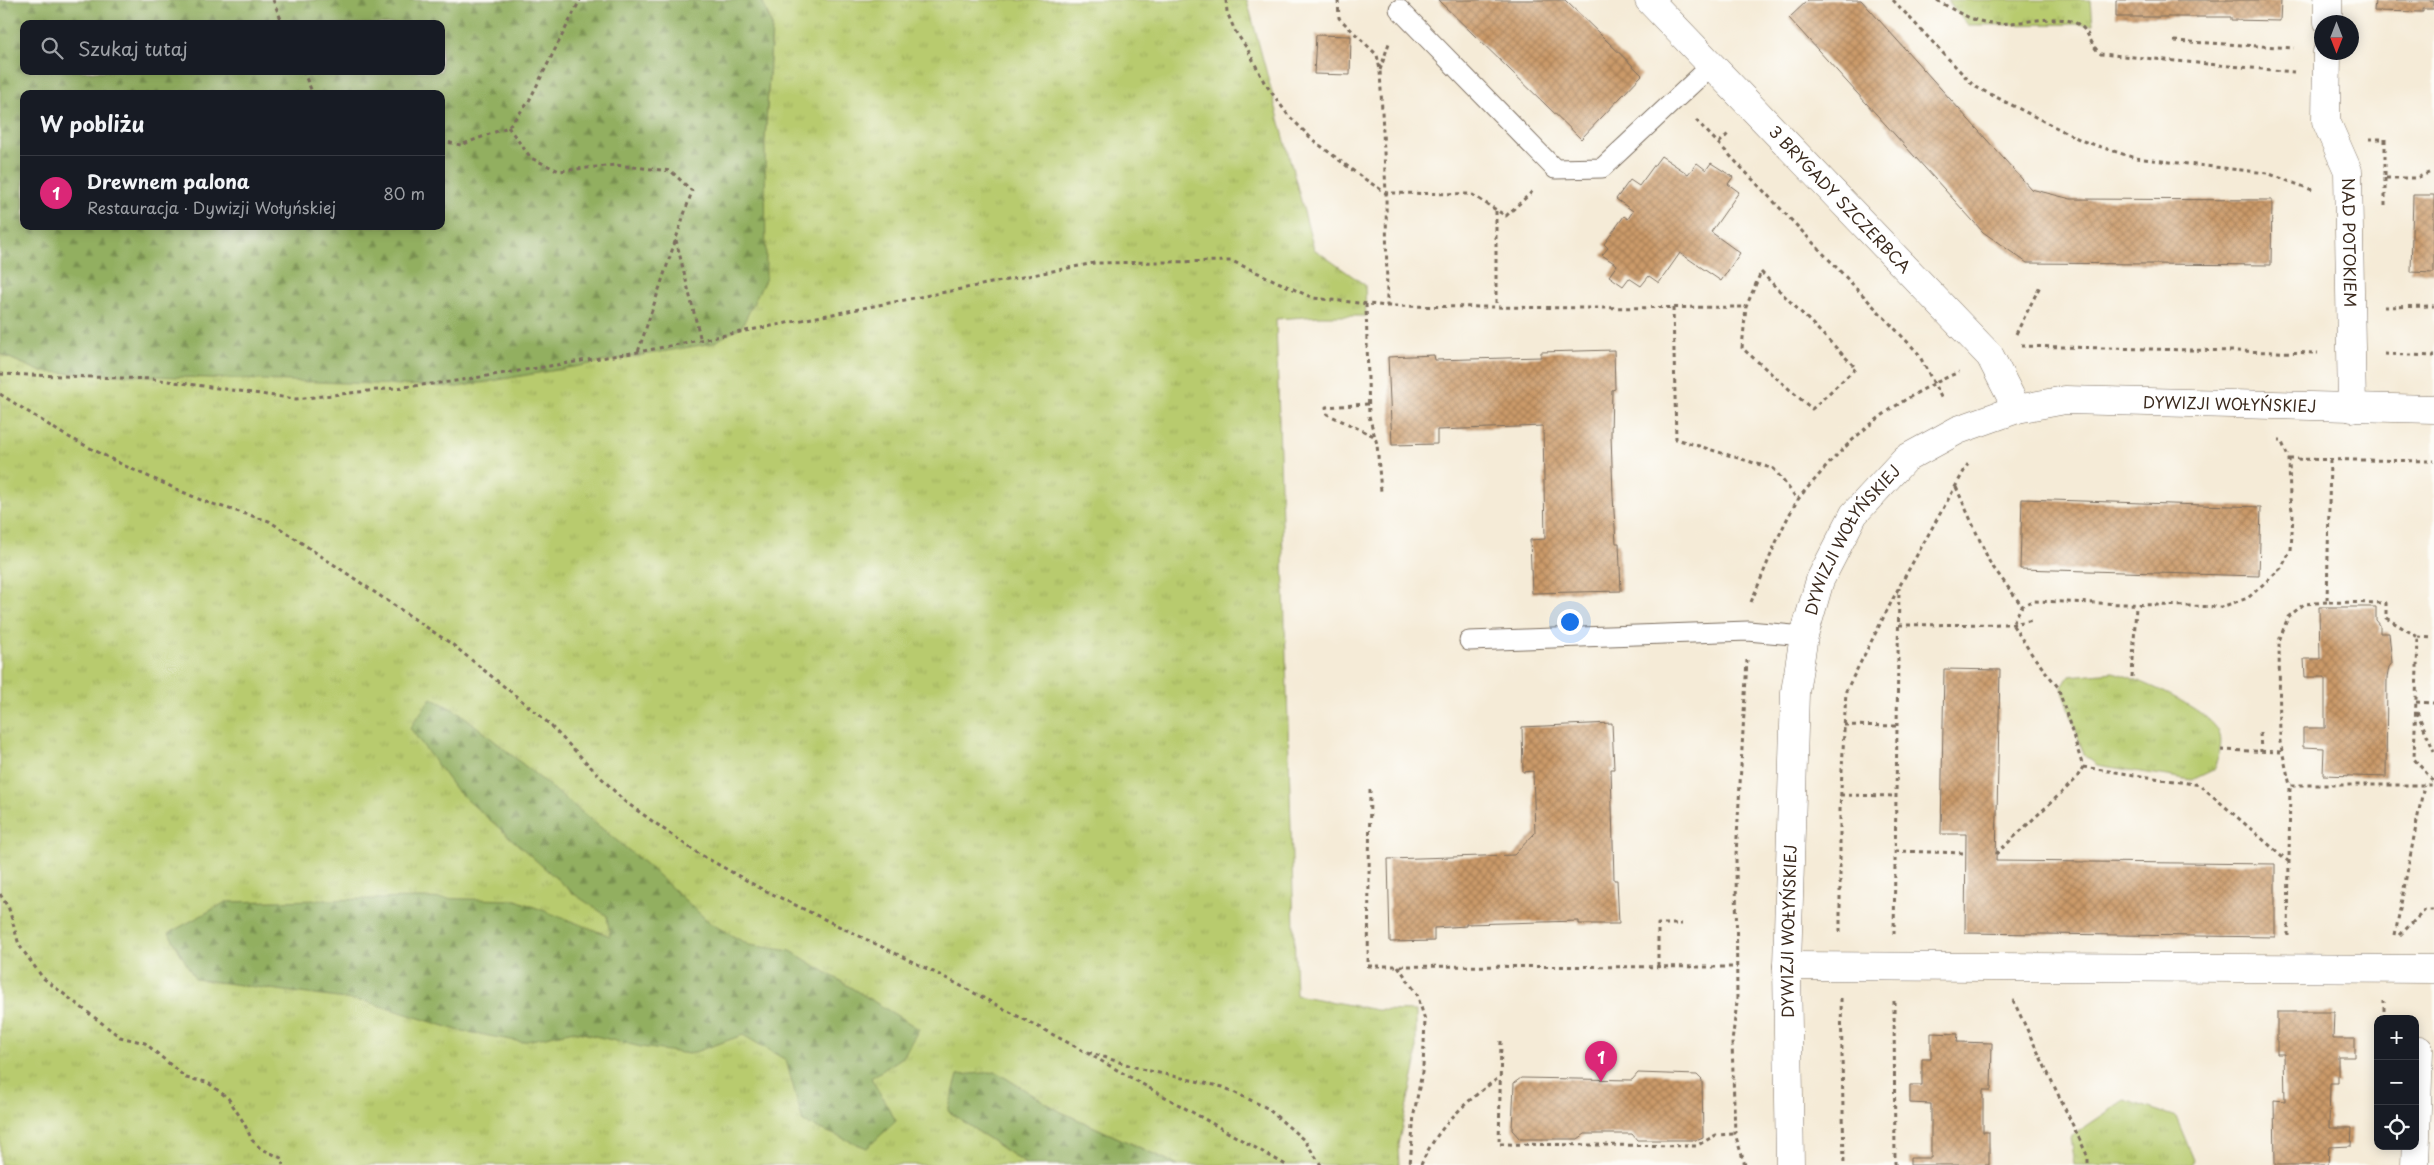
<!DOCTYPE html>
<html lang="pl">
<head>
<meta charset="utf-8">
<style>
  :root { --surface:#171b24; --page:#20242c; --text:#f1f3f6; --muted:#9ea1a6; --line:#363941; --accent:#db2777 }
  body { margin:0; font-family:"Playpen Sans",sans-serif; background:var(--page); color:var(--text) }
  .controls { position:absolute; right:15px; bottom:15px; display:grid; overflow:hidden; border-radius:10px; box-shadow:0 2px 12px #0003 }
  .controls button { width:45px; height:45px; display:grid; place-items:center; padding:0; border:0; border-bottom:1px solid var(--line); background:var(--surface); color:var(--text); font:25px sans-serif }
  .compass { position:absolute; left:2314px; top:15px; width:45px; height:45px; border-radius:50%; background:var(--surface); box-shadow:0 2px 12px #0003; rotate:180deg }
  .you { position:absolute; left:1569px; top:621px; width:18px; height:18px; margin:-12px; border:4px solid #fff; border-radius:50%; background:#1a73e8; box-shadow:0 0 0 8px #1a73e833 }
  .badge { display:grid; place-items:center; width:32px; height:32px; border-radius:50%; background:var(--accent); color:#fff; font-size:16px; font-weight:700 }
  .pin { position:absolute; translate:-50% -41px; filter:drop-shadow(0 1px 2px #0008) }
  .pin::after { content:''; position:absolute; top:26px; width:18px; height:15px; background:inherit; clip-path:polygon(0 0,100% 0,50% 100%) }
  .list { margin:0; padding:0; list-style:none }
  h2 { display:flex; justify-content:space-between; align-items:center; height:65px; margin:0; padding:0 20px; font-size:21px }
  h2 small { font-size:16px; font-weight:400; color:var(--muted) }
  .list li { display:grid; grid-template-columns:32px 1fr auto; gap:15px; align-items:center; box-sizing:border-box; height:75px; padding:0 20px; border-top:1px solid var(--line) }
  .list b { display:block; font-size:19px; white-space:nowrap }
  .list p { margin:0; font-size:16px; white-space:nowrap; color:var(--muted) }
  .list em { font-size:16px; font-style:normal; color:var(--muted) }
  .icon { flex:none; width:28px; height:28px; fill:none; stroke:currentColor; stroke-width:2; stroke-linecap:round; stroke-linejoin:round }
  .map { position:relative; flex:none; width:2434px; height:1165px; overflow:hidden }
  .search { position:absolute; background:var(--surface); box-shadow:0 2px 12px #0003; left:20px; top:20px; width:425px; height:55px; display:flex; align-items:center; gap:12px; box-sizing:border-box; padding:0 18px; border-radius:10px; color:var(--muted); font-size:19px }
  .panel { position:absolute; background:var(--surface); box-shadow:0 2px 12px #0003; left:20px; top:90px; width:425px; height:140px; border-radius:10px }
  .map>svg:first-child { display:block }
  .grass { fill:url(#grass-tufts); stroke:#7a7a46 }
  .forest { fill:url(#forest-firs); stroke:#666c40; fill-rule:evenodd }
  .building { fill:url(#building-cross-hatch) }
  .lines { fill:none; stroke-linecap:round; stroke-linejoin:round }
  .lane-casing { stroke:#7c6e5f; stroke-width:21 }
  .street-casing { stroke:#7c6e5f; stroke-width:29 }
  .path { stroke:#7c6e5f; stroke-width:3; stroke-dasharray:4 4; stroke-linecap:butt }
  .lane { stroke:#fff; stroke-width:19 }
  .street { stroke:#fff; stroke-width:28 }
  .labels { text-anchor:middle; stroke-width:4; stroke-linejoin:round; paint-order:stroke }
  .street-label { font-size:16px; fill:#3b2a1e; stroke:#fdfcf7 }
</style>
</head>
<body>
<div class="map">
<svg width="2434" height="1165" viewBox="0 0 2434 1165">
  <defs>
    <pattern id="grass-tufts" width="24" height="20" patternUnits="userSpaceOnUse" patternTransform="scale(1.25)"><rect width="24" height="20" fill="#b8cb6e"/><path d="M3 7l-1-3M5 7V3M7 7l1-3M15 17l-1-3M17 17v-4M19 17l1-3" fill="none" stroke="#9fae5f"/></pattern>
    <pattern id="forest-firs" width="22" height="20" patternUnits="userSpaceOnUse" patternTransform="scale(1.25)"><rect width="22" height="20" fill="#92af61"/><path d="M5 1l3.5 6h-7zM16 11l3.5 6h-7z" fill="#788f4f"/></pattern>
    <pattern id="building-cross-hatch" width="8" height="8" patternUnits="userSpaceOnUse" patternTransform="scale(1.25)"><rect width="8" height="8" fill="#cb9a69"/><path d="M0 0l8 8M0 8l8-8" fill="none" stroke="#a67e56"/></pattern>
  </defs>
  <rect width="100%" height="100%" fill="#fdfcf7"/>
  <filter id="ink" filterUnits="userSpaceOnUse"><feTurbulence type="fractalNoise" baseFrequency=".02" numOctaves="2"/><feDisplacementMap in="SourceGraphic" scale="10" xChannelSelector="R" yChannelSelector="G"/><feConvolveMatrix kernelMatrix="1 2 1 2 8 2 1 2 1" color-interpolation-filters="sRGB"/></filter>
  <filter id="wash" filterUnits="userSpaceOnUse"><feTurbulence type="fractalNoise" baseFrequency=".0096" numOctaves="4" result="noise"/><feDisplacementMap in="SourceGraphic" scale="20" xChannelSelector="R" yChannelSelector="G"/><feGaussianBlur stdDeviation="1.12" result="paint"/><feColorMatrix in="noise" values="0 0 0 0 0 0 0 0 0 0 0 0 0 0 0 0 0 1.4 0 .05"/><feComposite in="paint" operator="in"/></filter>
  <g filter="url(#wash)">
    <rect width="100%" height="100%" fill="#f5ebd7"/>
    <g class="grass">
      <path d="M762 0H1247L1314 249 1365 285 1366 316H1319L1276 319 1296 995 1377 1010 1416 1011V1063L1398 1145 1399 1165H1178L1059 1111 996 1072 948 1111 1027 1165H0V354L42 372 765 140 772 26Z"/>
      <path d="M1947 0H2091L2093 24 1968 25Z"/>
      <path d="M2113 672C2139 679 2198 705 2215 726 2226 739 2219 757 2213 770L2192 780 2097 765 2084 755 2062 687 2069 676Z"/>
      <path d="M2125 1100 2176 1117 2194 1160 2192 1165H2074L2070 1137Z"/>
    </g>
    <g class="forest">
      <path d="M0 0H762L772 26 765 140 766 278 742 326 713 343 457 387 42 372 0 354ZM24 24H441V71H24ZM24 94H441V226H24Z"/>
      <path d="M431 698 460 713 648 866 710 923 749 945 791 951 919 1029 903 1057 871 1078 896 1121 867 1148 803 1122 786 1060 743 1035 689 1054 641 1047 574 1031 522 1042 457 1030 368 1002 195 979 169 933 226 902 419 898 516 900 610 936 607 916 574 894 456 790 410 728Z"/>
      <path d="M996 1072 1059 1111 1178 1165H1027L948 1111 958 1075Z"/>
    </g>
    <g id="blocks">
      <g class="building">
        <path d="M1438 0H1565L1642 75 1581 139Z"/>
        <path d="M1808 0H1861L2031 189 2071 199 2272 200 2271 265 2027 263 1983 232 1789 18Z"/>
        <path d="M2116 0H2281L2280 21 2231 20V17H2116Z"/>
        <path d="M2375 0H2434V9H2423V12L2374 11Z"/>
        <path d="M1316 35 1351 36 1350 75 1314 74Z"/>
        <path d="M1661 156 1688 174 1697 163 1706 170 1711 163 1733 177 1728 184 1739 192 1711 232 1740 253 1721 281 1680 253 1659 283 1649 276 1641 286 1629 278 1623 286 1609 276 1617 265 1602 255 1608 248 1604 244 1624 216 1628 219 1633 211 1616 199 1630 180 1639 186Z"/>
        <path d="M2413 195H2434V273L2411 272Z"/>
        <path d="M1614 350 1615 389 1612 390 1611 435 1613 496 1616 543H1619L1621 591 1532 593 1530 540 1545 539 1543 426 1437 430V444L1392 445 1388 357 1434 355 1435 360 1541 357V352Z"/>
        <path d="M2022 499 2261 507 2259 576 2020 569Z"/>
        <path d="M2319 607H2376V620L2380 625V633H2389L2392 663 2389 667 2387 678 2386 777 2323 775 2324 748 2303 747V728H2325V677H2305L2304 659H2320Z"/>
        <path d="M1944 669 2000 670 1996 861 2275 864V937L1965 933 1966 834H1941Z"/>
        <path d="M1612 723 1614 769H1611L1614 880H1617L1619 924H1579V921L1466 924V926L1434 928V941L1390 942 1388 859 1514 855 1535 833 1533 771 1523 772 1522 727Z"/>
        <path d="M2277 1012H2334L2333 1039H2355V1057H2338V1083H2330L2329 1128H2352L2351 1146 2329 1147 2328 1165H2275L2274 1100 2285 1101 2284 1054H2277Z"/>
        <path d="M1931 1033 1958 1034 1957 1042 1992 1043 1991 1090H1983V1132H1989V1165H1910V1158H1931V1104L1910 1103V1085H1922V1059H1931Z"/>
        <path d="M1638 1073 1697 1075 1702 1080 1703 1137 1696 1140H1637L1632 1134H1585L1578 1139H1520L1512 1130 1514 1083 1521 1078 1632 1080Z"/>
      </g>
    </g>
  </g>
  <g filter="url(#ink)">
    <use href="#blocks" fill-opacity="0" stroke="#7c6e5f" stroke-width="1"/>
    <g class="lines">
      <defs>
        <g id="lane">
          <path d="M1399 9 1555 169 1602 168 1712 65"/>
          <path d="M1469 641 1748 631 1804 636"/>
        </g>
        <g id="street">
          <path id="s1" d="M1649 0 1990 356 2017 409"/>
          <path d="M2328 22V0"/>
          <path id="s2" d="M2327 52 2326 121 2348 171 2352 408"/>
          <path d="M1787 966 2434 969"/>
          <path id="s3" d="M1790 1165 1787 966 1795 692 1804 636 1820 580 1854 514 1905 459 1958 430 2017 409 2065 400 2434 409"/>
          <path d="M2415 1165 2419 1050"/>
        </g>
      </defs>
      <use href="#lane" class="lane-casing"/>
      <use href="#street" class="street-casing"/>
      <g class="path">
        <path d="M273 0 283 24"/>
        <path d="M1226 0 1227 12 1235 31 1248 50 1264 82 1288 115 1313 140 1360 176 1386 193 1471 194 1506 216 1534 190"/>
        <path d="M1338 0 1339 18 1377 55 1380 70 1386 193 1387 306"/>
        <path d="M1893 0 1974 86 2083 141 2135 158 2267 173 2315 191"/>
        <path d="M1937 0C1955 11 1972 22 1993 23 2017 26 2058 12 2078 24 2090 31 2090 46 2101 54L2294 72"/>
        <path d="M2174 41 2294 48"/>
        <path d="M1380 70 1390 40"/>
        <path d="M303 71 313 94"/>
        <path d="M1696 120 1918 353 1943 401"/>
        <path d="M508 127 531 158 559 171 615 165 671 171 692 191 638 352"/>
        <path d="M2369 139H2385V178H2416L2431 172"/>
        <path d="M441 141 461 145 508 127 528 103 580 0"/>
        <path d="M1719 143 1729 133"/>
        <path d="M2385 206V178"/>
        <path d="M1496 211V307"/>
        <path d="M676 240 701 341"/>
        <path d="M1761 272 1856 368 1812 409 1742 348 1746 307Z"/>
        <path d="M1366 304 1369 416 1377 444 1381 492"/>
        <path d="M2384 307 2434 306"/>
        <path d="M1673 308 1676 439 1774 469 1798 500"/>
        <path d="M2016 334 2040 286"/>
        <path d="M2021 346 2318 353"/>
        <path d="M2384 354 2434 356"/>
        <path d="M0 374 153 379 296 399 449 382 638 352 1094 263 1232 261 1313 298 1387 306 1588 308 1746 307"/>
        <path d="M0 394 63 434 125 466 203 501 269 521 453 645 543 718 624 801 696 852 760 888 942 976 1080 1049 1286 1165"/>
        <path d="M1368 404 1326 407 1327 414 1374 436"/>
        <path d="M2289 459 2434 461"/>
        <path d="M2330 460 2327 602 2386 603V618L2418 637 2414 759 2434 782"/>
        <path d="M1956 487 1990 563 2022 606"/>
        <path d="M1751 602C1766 568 1778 533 1797 501 1803 492 1812 483 1819 475 1859 428 1903 396 1959 372"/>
        <path d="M2327 602 2304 604 2288 617 2279 641 2280 742 2290 785H2434"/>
        <path d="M1899 625 2012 624 2034 620"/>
        <path d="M2418 637 2434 638"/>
        <path d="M2132 677 2136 606"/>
        <path d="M2416 702 2434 703"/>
        <path d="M2417 712 2434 751"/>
        <path d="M1844 725 1897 726"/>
        <path d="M2260 733 2261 752"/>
        <path d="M2221 750 2283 752"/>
        <path d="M2083 767 2200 785 2289 862"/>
        <path d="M1370 790 1368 966 1737 967"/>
        <path d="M1840 795 1896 796"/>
        <path d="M1895 851 1966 853"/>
        <path d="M1996 854 2076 779 2083 767 2058 687 2033 656 2012 624 2022 606 2032 601 2221 607 2248 598 2281 568 2291 550 2293 515 2290 499 2289 459 2281 440H2279"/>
        <path d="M0 894 9 909 19 945 43 978 120 1037 145 1043 186 1078 207 1082 228 1098 244 1123 252 1140 260 1148 281 1158 283 1165"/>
        <path d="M1840 932V810L1846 691 1899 587 1968 464"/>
        <path d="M1894 934 1899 588"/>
        <path d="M2395 935 2424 785"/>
        <path d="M2400 935 2425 910H2434"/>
        <path d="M2288 936 2290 785"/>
        <path d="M1398 966 1417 994 1425 1020 1423 1067 1414 1114 1410 1165"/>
        <path d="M1658 966V924H1682"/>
        <path d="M1841 998 1844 1165"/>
        <path d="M2013 1000 2088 1157V1165"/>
        <path d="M1894 1001 1895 1165"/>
        <path d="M2384 1019V1001"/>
        <path d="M1501 1041 1499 1144 1696 1146 1716 1135 1735 1134"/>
        <path d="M1088 1052 1141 1069 1223 1087 1267 1108 1305 1141 1321 1165"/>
        <path d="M1421 1165C1436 1128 1468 1099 1500 1077"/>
        <path d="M1745 1165 1735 1134 1732 1042 1737 1002 1736 855 1747 660"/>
      </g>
      <use href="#lane" class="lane"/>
      <use href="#street" class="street"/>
    </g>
  </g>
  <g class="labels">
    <g class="street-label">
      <text dy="6" stroke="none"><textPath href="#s1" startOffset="276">3 BRYGADY SZCZERBCA</textPath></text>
      <text dy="6" stroke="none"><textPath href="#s2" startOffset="195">NAD POTOKIEM</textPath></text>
      <text dy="6" stroke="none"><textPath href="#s3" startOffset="1074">DYWIZJI WOŁYŃSKIEJ</textPath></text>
      <text dy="6" stroke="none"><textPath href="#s3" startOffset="639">DYWIZJI WOŁYŃSKIEJ</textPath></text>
      <text dy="6" stroke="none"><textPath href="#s3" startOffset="234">DYWIZJI WOŁYŃSKIEJ</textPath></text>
    </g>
  </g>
</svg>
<div class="controls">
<button>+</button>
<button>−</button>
<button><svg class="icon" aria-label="locate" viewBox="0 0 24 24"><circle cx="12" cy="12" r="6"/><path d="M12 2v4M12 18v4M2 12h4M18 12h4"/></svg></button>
</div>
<svg class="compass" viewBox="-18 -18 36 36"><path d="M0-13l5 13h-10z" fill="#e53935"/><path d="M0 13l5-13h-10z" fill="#9ea1a6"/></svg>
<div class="you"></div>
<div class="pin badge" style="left:1601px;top:1082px">1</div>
<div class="search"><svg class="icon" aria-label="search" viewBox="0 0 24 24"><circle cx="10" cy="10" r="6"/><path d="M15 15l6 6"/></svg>Szukaj tutaj</div>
<section class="panel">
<h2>W pobliżu<small></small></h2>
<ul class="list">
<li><span class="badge">1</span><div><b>Drewnem palona</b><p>Restauracja · Dywizji Wołyńskiej</p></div><em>80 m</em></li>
</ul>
</section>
</div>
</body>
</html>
